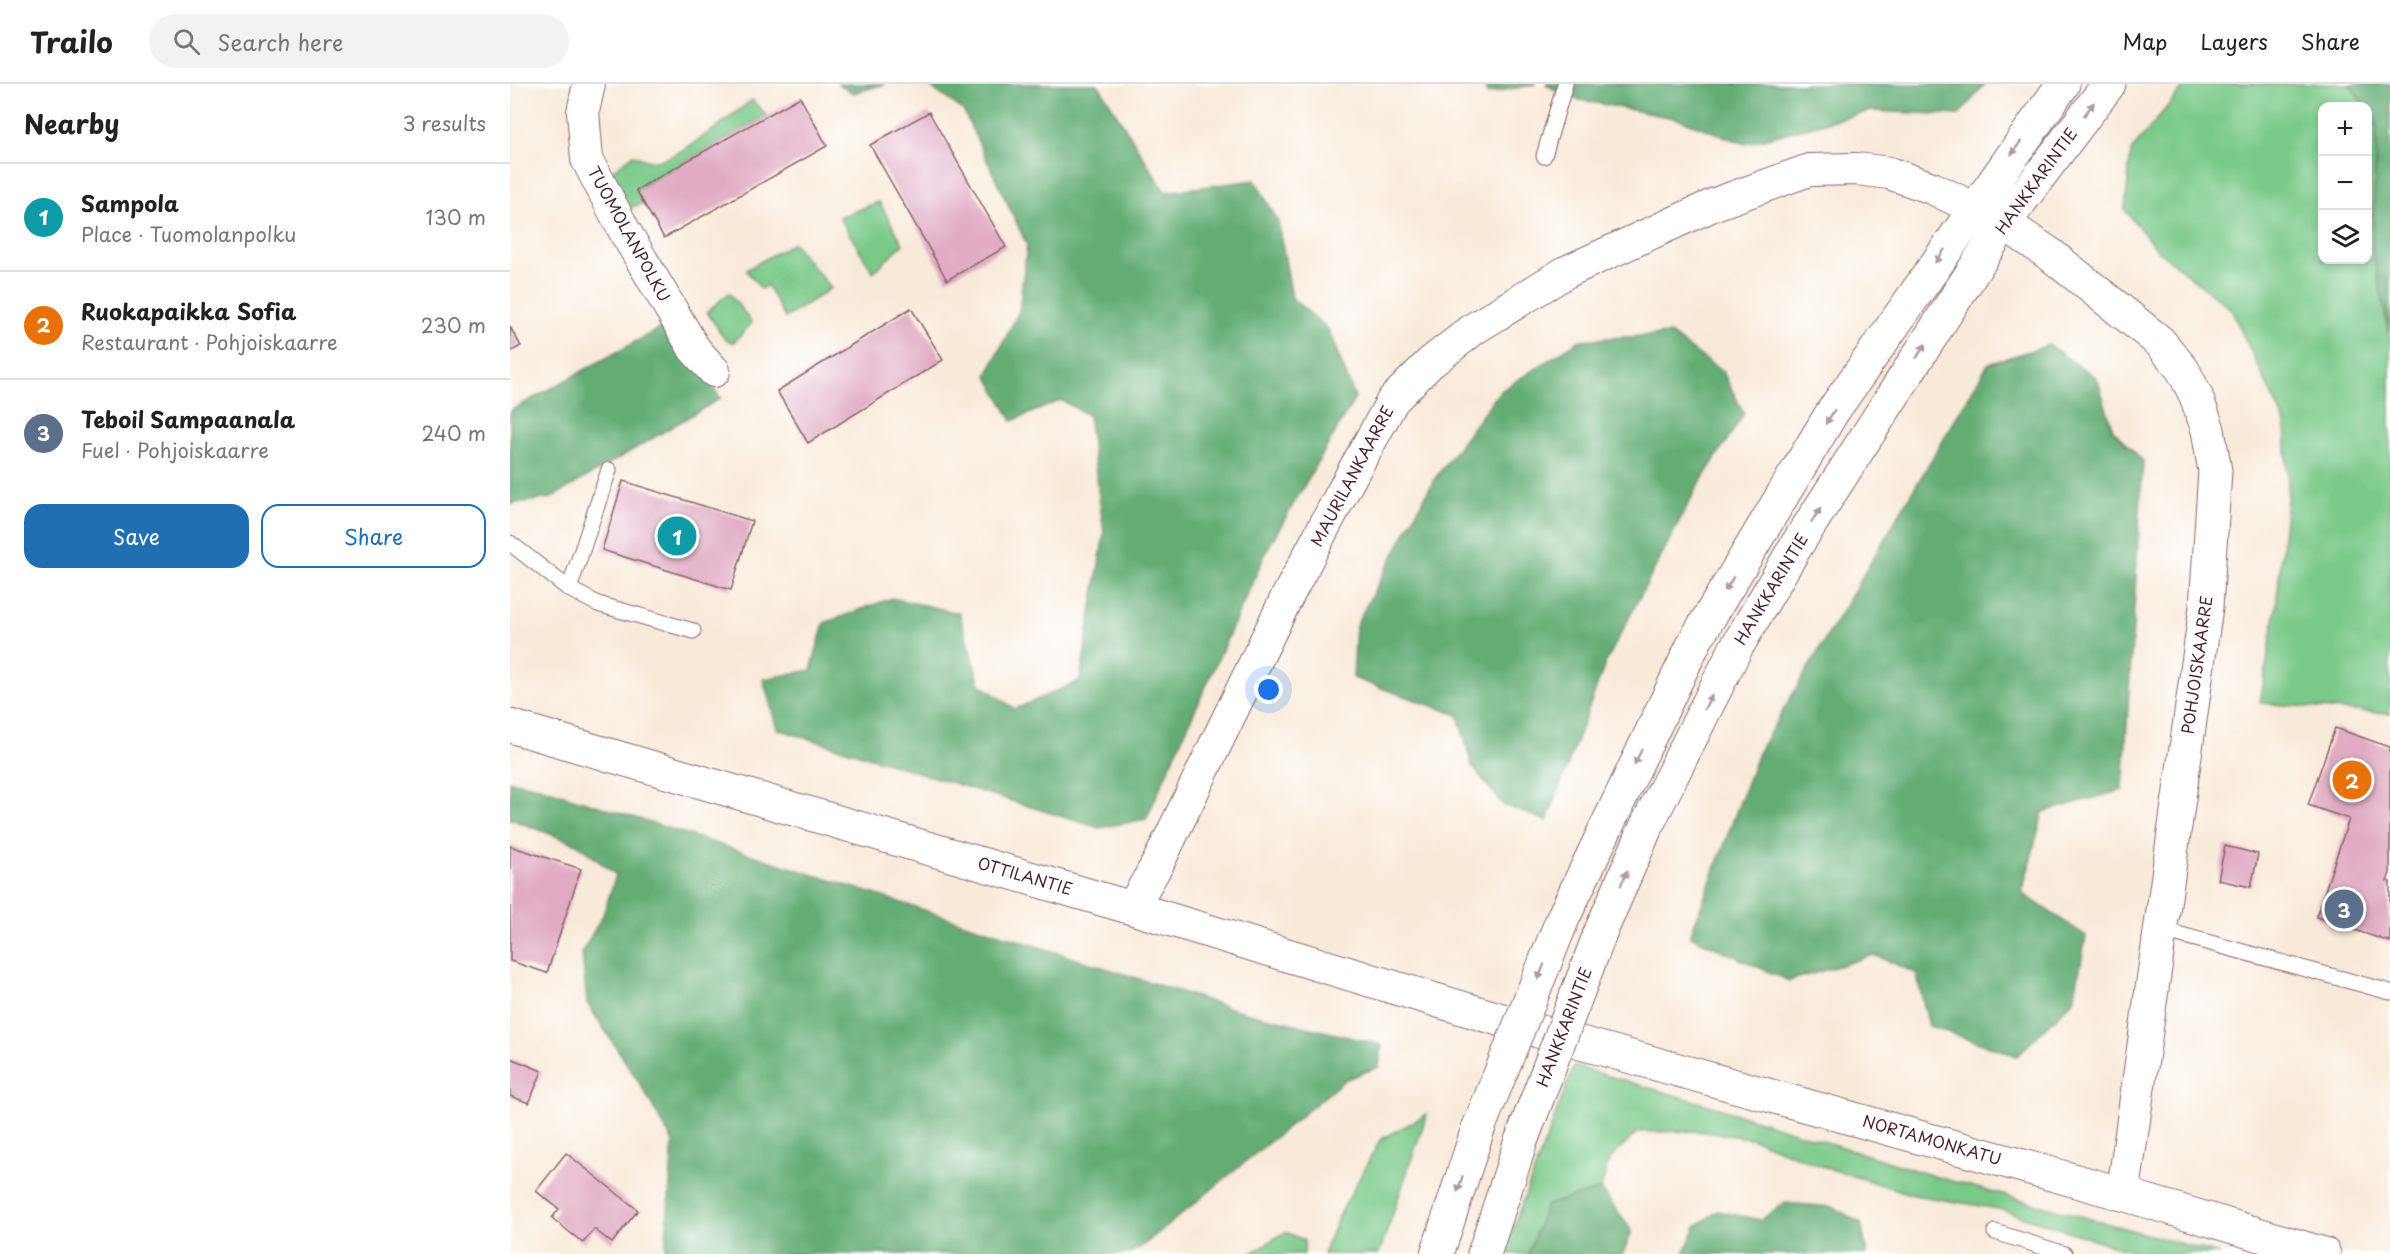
<!DOCTYPE html>
<html lang="en">
<head>
<meta charset="utf-8">
<style>
  :root { --surface:#fff; --page:#f2f2f2; --text:#222; --muted:#767676; --line:#e0e0e0; --accent:#1f6fb2 }
  body { margin:0; font-family:"Playpen Sans",sans-serif; background:var(--page); color:var(--text) }
  .controls { position:absolute; right:18px; top:18px; display:grid; overflow:hidden; border-radius:12px; box-shadow:0 3px 9px #0003 }
  .controls button { width:54px; height:54px; display:grid; place-items:center; padding:0; border:0; border-bottom:2px solid var(--line); background:var(--surface); color:var(--text); font:30px sans-serif }
  .you { position:absolute; left:759px; top:606px; width:21px; height:21px; margin:-15px; border:4px solid #fff; border-radius:50%; background:#1a73e8; box-shadow:0 0 0 9px #1a73e833 }
  .badge { display:grid; place-items:center; width:39px; height:39px; border-radius:50%; background:var(--accent); color:#fff; font-size:20px; font-weight:700 }
  .pin { position:absolute; translate:-50% -50%; border:3px solid #fff; box-shadow:0 2px 6px #0006 }
  .list { margin:0; padding:0; list-style:none }
  h2 { display:flex; justify-content:space-between; align-items:center; height:78px; margin:0; padding:0 24px; font-size:26px }
  h2 small { font-size:20px; font-weight:400; color:var(--muted) }
  .list li { display:grid; grid-template-columns:39px 1fr auto; gap:18px; align-items:center; box-sizing:border-box; height:108px; padding:0 24px; border-top:2px solid var(--line) }
  .list b { display:block; font-size:22px; white-space:nowrap }
  .list p { margin:0; font-size:20px; white-space:nowrap; color:var(--muted) }
  .list em { font-size:20px; font-style:normal; color:var(--muted) }
  .actions { display:flex; gap:12px; padding:18px 24px }
  .actions a { flex:1; padding:14px 0; border:2px solid var(--accent); border-radius:18px; text-align:center; font-size:21px; color:var(--accent) }
  .actions .main { background:var(--accent); color:#fff }
  .icon { flex:none; width:33px; height:33px; fill:none; stroke:currentColor; stroke-width:2; stroke-linecap:round; stroke-linejoin:round }
  .map { position:relative; flex:none; width:1880px; height:1170px; overflow:hidden }
  header { display:flex; align-items:center; gap:36px; box-sizing:border-box; height:84px; padding:0 30px; background:var(--surface); border-bottom:2px solid var(--line) }
  header strong { font-size:28px }
  nav { display:flex; gap:33px; margin-inline-start:auto; font-size:21px }
  .search { width:420px; height:54px; background:var(--page); display:flex; align-items:center; gap:15px; box-sizing:border-box; padding:0 21px; border-radius:33px; color:var(--muted); font-size:22px }
  main { display:flex }
  aside { flex:1; background:var(--surface) }
  .map>svg:first-child { display:block }
  .green { fill:#7ac989; stroke:#62745a; stroke-width:1.5 }
  .forest { fill:#63ad75; stroke:#566650; stroke-width:1.5 }
  .building { fill:#e0abc3 }
  .lines { fill:none; stroke-linecap:round; stroke-linejoin:round }
  .lane-casing { stroke:#876668; stroke-width:17 }
  .street-casing { stroke:#876668; stroke-width:34 }
  .secondary-casing { stroke:#876668; stroke-width:35 }
  .lane { stroke:#fff; stroke-width:15 }
  .street { stroke:#fff; stroke-width:32 }
  .secondary { stroke:#fff; stroke-width:33 }
  .secondary-bridge-casing { stroke:#876668; stroke-width:35; stroke-linecap:butt }
  .secondary-bridge { stroke:#fff; stroke-width:33 }
  .oneway { fill:#ae9aa0 }
  .labels { text-anchor:middle; stroke-width:4.5; stroke-linejoin:round; paint-order:stroke }
  .street-label { font-size:16px; fill:#4a1f2b; stroke:#fff }
</style>
</head>
<body>
<header>
<strong>Trailo</strong>
<div class="search"><svg class="icon" aria-label="search" viewBox="0 0 24 24"><circle cx="10" cy="10" r="6"/><path d="M15 15l6 6"/></svg>Search here</div>
<nav><a>Map</a><a>Layers</a><a>Share</a></nav>
</header>
<main>
<aside>
<h2>Nearby<small>3 results</small></h2>
<ul class="list">
<li><span class="badge" style="background:#0f9aa8">1</span><div><b>Sampola</b><p>Place · Tuomolanpolku</p></div><em>130 m</em></li>
<li><span class="badge" style="background:#e8710a">2</span><div><b>Ruokapaikka Sofia</b><p>Restaurant · Pohjoiskaarre</p></div><em>230 m</em></li>
<li><span class="badge" style="background:#5c6f8a">3</span><div><b>Teboil Sampaanala</b><p>Fuel · Pohjoiskaarre</p></div><em>240 m</em></li>
</ul>
<div class="actions"><a class="main">Save</a><a>Share</a></div>
</aside>
<div class="map">
<svg width="1880" height="1170" viewBox="0 0 1880 1170">
  <rect width="100%" height="100%" fill="#fff"/>
  <filter id="ink" filterUnits="userSpaceOnUse"><feTurbulence type="fractalNoise" baseFrequency=".0167" numOctaves="2"/><feDisplacementMap in="SourceGraphic" scale="12" xChannelSelector="R" yChannelSelector="G"/><feConvolveMatrix kernelMatrix="1 2 1 2 8 2 1 2 1" color-interpolation-filters="sRGB"/></filter>
  <filter id="wash" filterUnits="userSpaceOnUse"><feTurbulence type="fractalNoise" baseFrequency=".008" numOctaves="4" result="noise"/><feDisplacementMap in="SourceGraphic" scale="24" xChannelSelector="R" yChannelSelector="G"/><feGaussianBlur stdDeviation="1.35" result="paint"/><feColorMatrix in="noise" values="0 0 0 0 0 0 0 0 0 0 0 0 0 0 0 0 0 1.4 0 .05"/><feComposite in="paint" operator="in"/></filter>
  <g filter="url(#wash)">
    <rect width="100%" height="100%" fill="#f8ead9"/>
    <g class="green">
      <path d="M1676 0H1840L1854 22H1812V176H1858V28L1867 44 1862 165 1880 252V630L1750 619 1766 525 1778 404 1775 339 1721 225 1647 166 1615 126 1621 67Z"/>
      <path d="M242 16 257 32 127 105 134 119 105 128 89 97 123 71C129 73 136 77 141 77 164 80 223 30 242 16Z"/>
      <path d="M369 118 393 160 363 188 329 133Z"/>
      <path d="M283 159 321 204 275 234 257 201 251 205 236 186Z"/>
      <path d="M219 209 242 239 223 259 214 254 197 228Z"/>
      <path d="M1064 982 1205 1023 1427 1093 1709 1170H1629L1489 1125 1404 1111 1308 1081 1241 1054 1187 1047 1128 1048 1099 1076 1091 1105 1036 1121 1018 1170H993Z"/>
      <path d="M917 1030 869 1170H813L829 1132 870 1056Z"/>
      <path d="M775 1148 794 1156V1170H740Z"/>
    </g>
    <g class="forest">
      <path d="M328 0H375L343 9Z"/>
      <path d="M416 0H588L655 108 745 96 768 137 782 214 818 245 845 314 758 464 636 735 589 744 267 645 253 595 301 586 314 539 382 514 449 529 470 600 505 625 570 597 594 449 578 331 551 316 502 337 477 291 509 227 517 161 453 26Z"/>
      <path d="M974 0H1026L977 10Z"/>
      <path d="M1036 0H1475L1449 31 1360 27 1235 60 1169 35 1055 13Z"/>
      <path d="M1840 0H1880V252L1862 165 1867 44 1858 28V22H1854Z"/>
      <path d="M156 241 211 314 41 414 0 420V327Z"/>
      <path d="M1160 250 1213 288 1234 330 1187 403 1095 580 1037 737 993 721 962 682 948 631 843 594 846 541 924 396 989 308 1070 256Z"/>
      <path d="M1539 261 1587 294 1603 346 1633 377 1613 706 1533 728 1512 809 1576 852 1564 916 1507 972 1419 942 1406 889 1364 871 1279 897 1180 852 1248 669 1478 280Z"/>
      <path d="M0 697 29 703 730 927 872 961 869 983 836 995 635 1160 619 1170H155L163 1058 130 1000 77 919 72 868 93 831 106 791 67 760 0 735Z"/>
      <path d="M1091 1105 1122 1147 1113 1170H1018L1036 1121Z"/>
      <path d="M1274 1119 1323 1123 1351 1139 1357 1170H1174L1186 1142 1208 1127 1251 1136Z"/>
    </g>
    <g id="blocks">
      <g class="building">
        <path d="M290 13 317 62 154 154 126 106Z"/>
        <path d="M419 28 496 163 437 196 360 61Z"/>
        <path d="M401 224 433 276 298 359 267 307Z"/>
        <path d="M0 243 11 262 0 268Z"/>
        <path d="M113 397 242 437 221 506 92 466Z"/>
        <path d="M1825 644 1880 663V789L1877 797 1880 798V858L1806 833 1839 735 1798 721Z"/>
        <path d="M0 762 71 785 37 889 0 877Z"/>
        <path d="M1715 762 1748 770 1741 803 1708 796Z"/>
        <path d="M0 974 32 987 19 1019 0 1012Z"/>
        <path d="M56 1069 128 1126 102 1159 84 1145 73 1159 42 1134 49 1125 26 1107Z"/>
      </g>
    </g>
  </g>
  <g filter="url(#ink)">
    <use href="#blocks" fill-opacity="0" stroke="#876668" stroke-width="1.5"/>
    <g class="lines">
      <defs>
        <g id="lane">
          <path d="M1034 72 1055 0"/>
          <path d="M0 459 59 505 88 520 183 547"/>
          <path d="M59 505 99 386"/>
          <path d="M1649 845 1880 908"/>
          <path d="M1485 1148 1555 1170"/>
        </g>
        <g id="street">
          <path d="M79 0 73 28 77 75 114 146 185 266 204 287"/>
          <path d="M622 824 648 779 776 515 842 390 883 316 920 279 965 244 1056 188 1205 120 1299 86 1347 85 1379 89 1422 104 1488 136"/>
        </g>
        <g id="secondary">
          <path d="M1494 139 1541 171 1650 258 1673 286 1686 312 1698 346 1705 387 1696 523 1613 1110"/>
          <path d="M0 642 622 824 1028 947 1613 1110 1814 1170"/>
          <path d="M1053 834 1185 557 1323 327 1553 0"/>
          <path d="M1091 847 1136 743 1226 564 1286 462 1494 139 1599 0"/>
          <path d="M927 1170 968 1045"/>
          <path d="M974 1170 1011 1057"/>
        </g>
      </defs>
      <use href="#lane" class="lane-casing"/>
      <use href="#street" class="street-casing"/>
      <use href="#secondary" class="secondary-casing"/>
      <use href="#lane" class="lane"/>
      <use href="#street" class="street"/>
      <use href="#secondary" class="secondary"/>
      <defs>
        <g id="secondary-bridge">
          <path d="M968 1045 1053 834"/>
          <path d="M1011 1057 1091 847"/>
        </g>
      </defs>
      <use href="#secondary-bridge" class="secondary-bridge-casing"/>
      <use href="#secondary-bridge" class="secondary-bridge"/>
    </g>
    <defs><path id="oneway-solid" d="M-6-.8H1V-3.2L6.5 0L1 3.2V.8H-6Z" transform="scale(1.5)"/></defs>
    <g class="oneway">
      <use href="#oneway-solid" transform="translate(1579 25) rotate(-53)"/>
      <use href="#oneway-solid" transform="translate(1506 64) rotate(126)"/>
      <use href="#oneway-solid" transform="translate(1430 172) rotate(125)"/>
      <use href="#oneway-solid" transform="translate(1411 267) rotate(-57)"/>
      <use href="#oneway-solid" transform="translate(1320 333) rotate(122)"/>
      <use href="#oneway-solid" transform="translate(1306 431) rotate(-57)"/>
      <use href="#oneway-solid" transform="translate(1219 500) rotate(121)"/>
      <use href="#oneway-solid" transform="translate(1198 618) rotate(-63)"/>
      <use href="#oneway-solid" transform="translate(1128 673) rotate(116)"/>
      <use href="#oneway-solid" transform="translate(1114 794) rotate(-66)"/>
      <use href="#oneway-solid" transform="translate(1031 888) rotate(112)"/>
      <use href="#oneway-solid" transform="translate(950 1100) rotate(108)"/>
    </g>
  </g>
  <g class="labels">
    <g class="street-label">
      <text transform="translate(1526 97) rotate(-54)" y="6">HANKKARINTIE</text>
      <text transform="translate(119 150) rotate(61)" y="6">TUOMOLANPOLKU</text>
      <text transform="translate(842 392) rotate(-62)" y="6">MAURILANKAARRE</text>
      <text transform="translate(1261 505) rotate(-59)" y="6">HANKKARINTIE</text>
      <text transform="translate(1687 581) rotate(-82)" y="6">POHJOISKAARRE</text>
      <text transform="translate(515 792) rotate(16)" y="6">OTTILANTIE</text>
      <text transform="translate(1054 943) rotate(-69)" y="6">HANKKARINTIE</text>
      <text transform="translate(1422 1056) rotate(16)" y="6">NORTAMONKATU</text>
    </g>
  </g>
</svg>
<div class="controls">
<button>+</button>
<button>−</button>
<button><svg class="icon" aria-label="layers" viewBox="0 0 24 24"><path d="M12 4l9 5-9 5-9-5zM3 14l9 5 9-5"/></svg></button>
</div>
<div class="you"></div>
<div class="pin badge" style="left:167px;top:452px;background:#0f9aa8">1</div>
<div class="pin badge" style="left:1842px;top:696px;background:#e8710a">2</div>
<div class="pin badge" style="left:1834px;top:825px;background:#5c6f8a">3</div>
</div>
</main>
</body>
</html>
